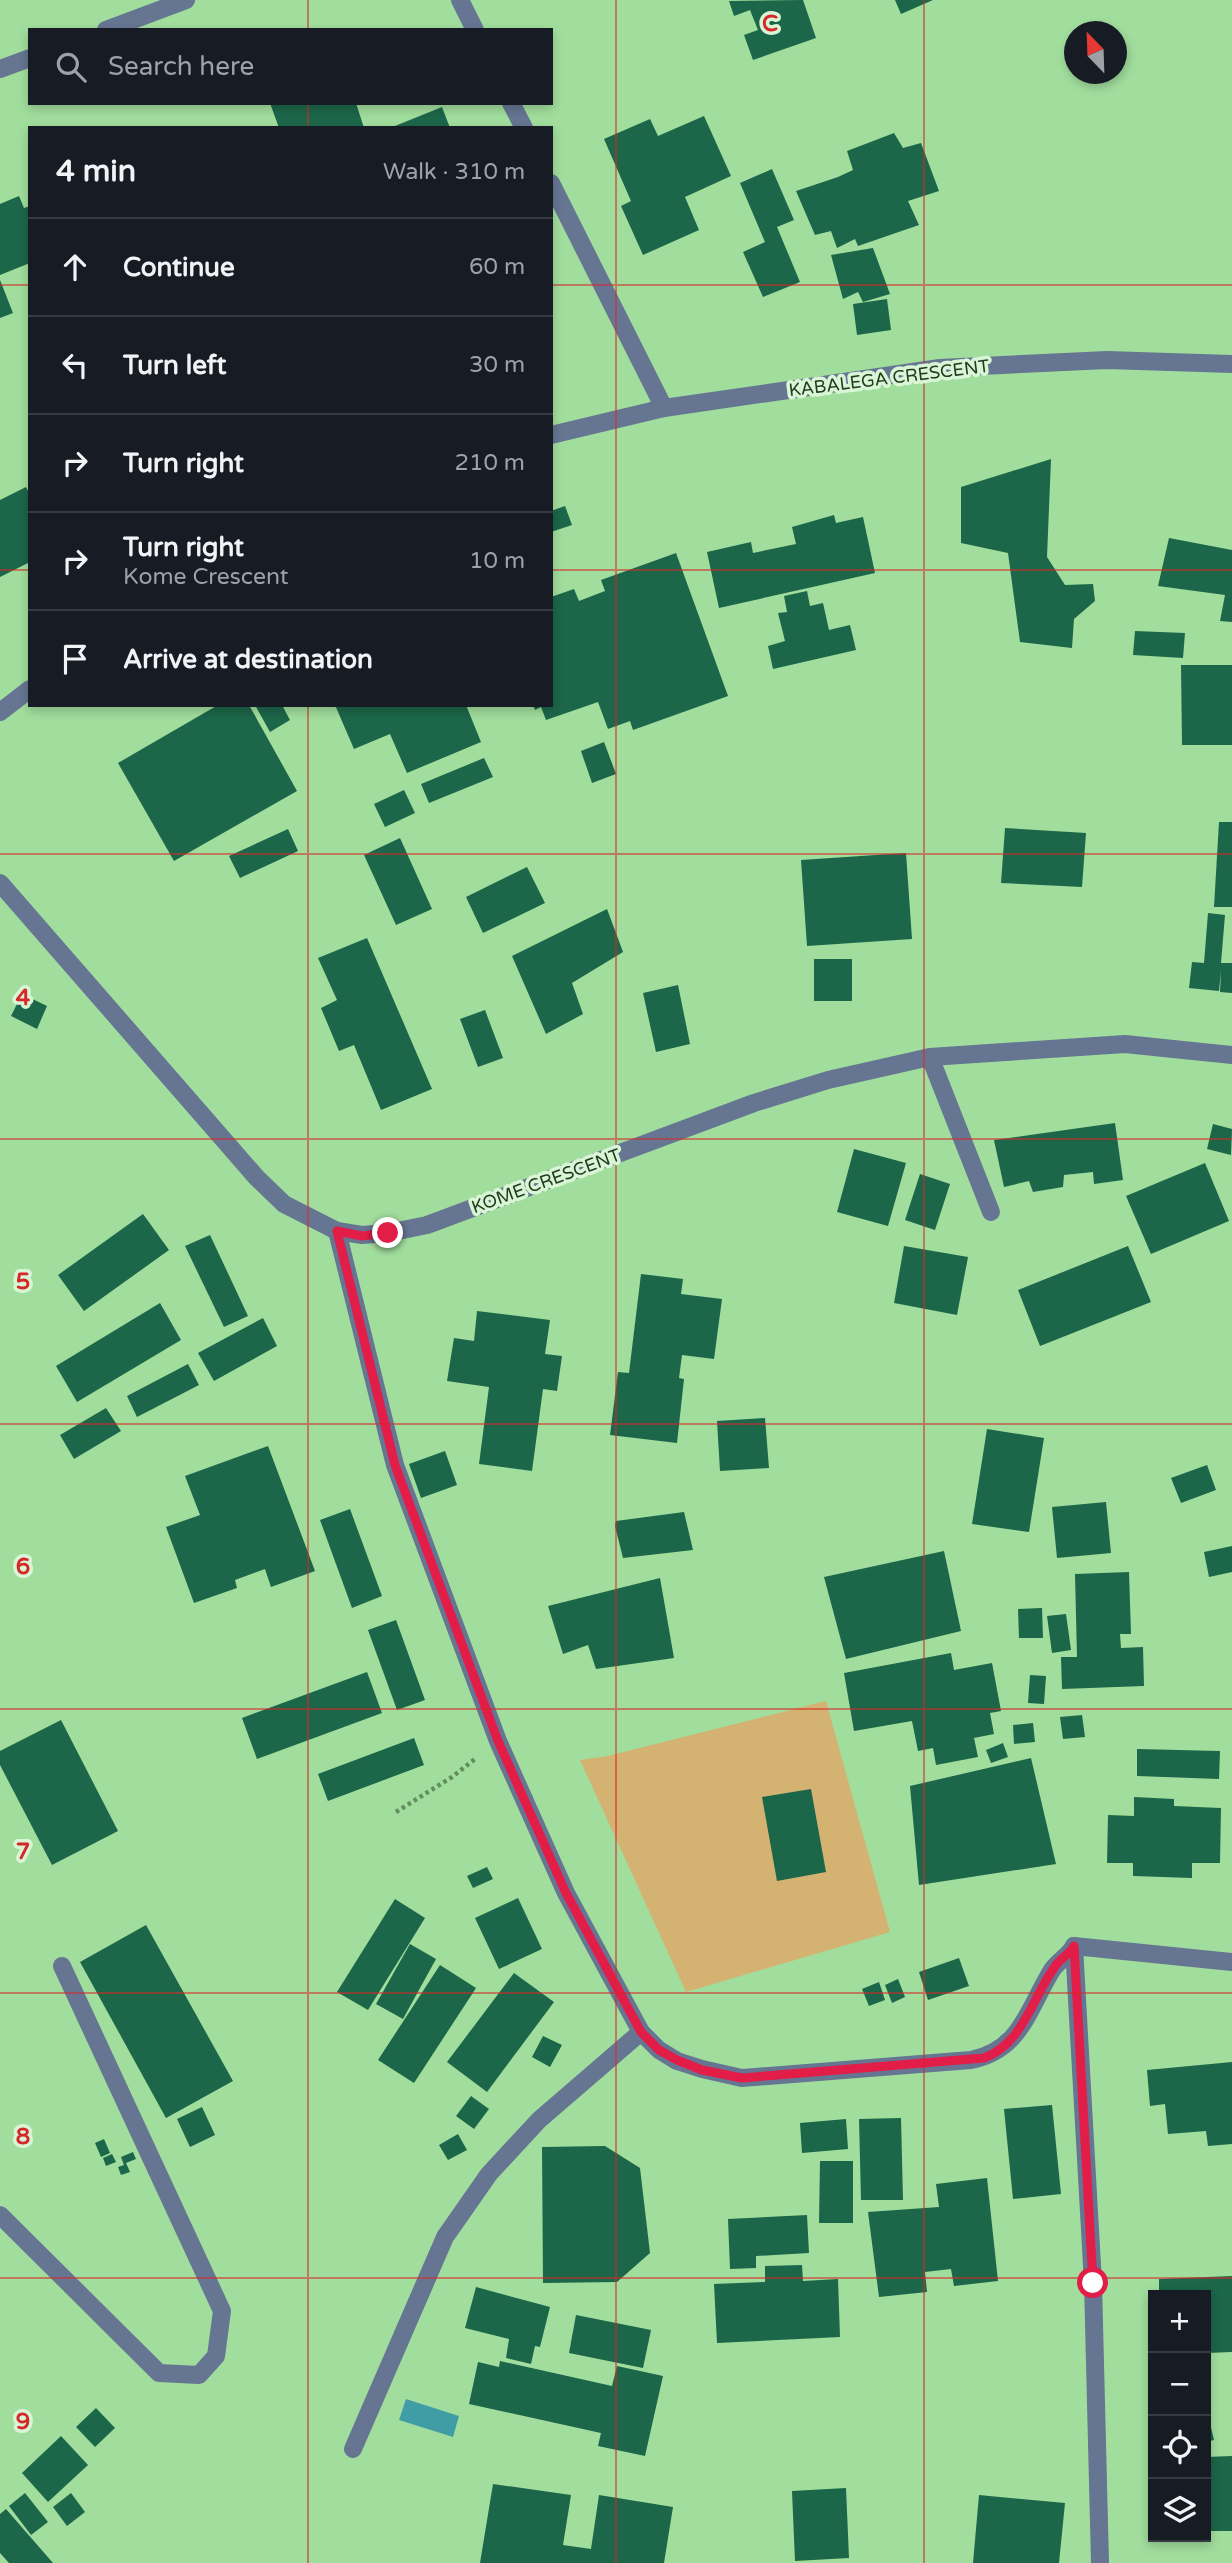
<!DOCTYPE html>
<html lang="en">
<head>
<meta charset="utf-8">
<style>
  :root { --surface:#171b24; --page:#242831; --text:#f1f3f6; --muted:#9ea1a6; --line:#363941 }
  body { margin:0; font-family:"Varela Round",sans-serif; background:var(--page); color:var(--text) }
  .controls { position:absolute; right:21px; bottom:21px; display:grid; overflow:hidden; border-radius:0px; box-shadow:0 4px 10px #0003 }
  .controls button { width:63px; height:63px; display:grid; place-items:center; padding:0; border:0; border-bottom:2px solid var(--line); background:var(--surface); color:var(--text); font:35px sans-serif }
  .compass { position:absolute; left:1064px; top:21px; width:63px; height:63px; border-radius:50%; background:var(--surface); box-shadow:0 4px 10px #0003; rotate:337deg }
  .stop { position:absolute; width:21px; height:21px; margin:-16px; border:5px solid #e11d48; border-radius:50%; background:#fff }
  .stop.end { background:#e11d48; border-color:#fff; box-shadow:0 2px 7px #0008 }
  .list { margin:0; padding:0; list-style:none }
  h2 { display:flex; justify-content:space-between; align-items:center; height:91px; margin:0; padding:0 28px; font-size:30px }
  h2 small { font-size:23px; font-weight:400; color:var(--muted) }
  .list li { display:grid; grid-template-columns:46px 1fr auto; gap:21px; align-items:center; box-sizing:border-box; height:98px; padding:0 28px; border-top:2px solid var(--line) }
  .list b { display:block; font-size:26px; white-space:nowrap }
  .list p { margin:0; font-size:23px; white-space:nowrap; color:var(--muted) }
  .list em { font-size:23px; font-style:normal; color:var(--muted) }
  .icon { flex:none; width:38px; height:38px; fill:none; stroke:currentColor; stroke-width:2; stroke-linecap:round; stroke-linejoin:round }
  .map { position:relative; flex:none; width:1232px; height:2563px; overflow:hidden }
  .search { position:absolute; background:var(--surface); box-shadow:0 4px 10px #0003; left:28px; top:28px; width:525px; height:77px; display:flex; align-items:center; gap:18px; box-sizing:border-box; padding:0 24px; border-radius:0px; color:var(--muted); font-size:26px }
  .panel { position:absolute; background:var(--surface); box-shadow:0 4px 10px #0003; left:28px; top:126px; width:525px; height:581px; border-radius:0px }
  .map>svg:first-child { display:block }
  .green { fill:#d4b272 }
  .water { fill:#419da5 }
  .building { fill:#1c6649 }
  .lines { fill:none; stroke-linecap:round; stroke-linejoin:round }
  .path { stroke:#618d5f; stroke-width:4.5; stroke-dasharray:3.5 3.5; stroke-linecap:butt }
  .minor { stroke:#667592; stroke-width:18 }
  .route { stroke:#e11d48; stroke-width:9 }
  .grid { fill:none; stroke:#d62828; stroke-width:2; stroke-opacity:0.55 }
  .labels { text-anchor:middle; stroke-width:7; stroke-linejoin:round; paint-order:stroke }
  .street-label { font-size:18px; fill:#213a20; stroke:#d8f6d5 }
  .grid-label { font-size:23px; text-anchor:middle; font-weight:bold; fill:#d62828; stroke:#d8f6d5; stroke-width:7; stroke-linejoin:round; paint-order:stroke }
</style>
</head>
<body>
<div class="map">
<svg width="1232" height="2563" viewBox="0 0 1232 2563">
  <rect width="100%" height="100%" fill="#a1de9d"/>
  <path class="green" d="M826 1701 890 1932 686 1992 580 1760 608 1756Z"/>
  <path class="water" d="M406 2399 459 2416 453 2437 399 2420Z"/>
  <g class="building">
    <path d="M803 0 816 38 753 60 744 35 758 30 750 10 734 16 729 1Z"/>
    <path d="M895 0H933L901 14Z"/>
    <path d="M270 103H356L364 128H279Z"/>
    <path d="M442 107 450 128H390Z"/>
    <path d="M704 116 731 176 685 197 699 230 643 255 621 206 631 201 604 139 650 119 658 136Z"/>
    <path d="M894 133 903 148 921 143 939 191 908 201 919 225 858 246 855 239 837 248 831 231 815 235 796 191 838 177 853 170 847 151Z"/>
    <path d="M772 169 794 220 777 227 800 282 763 297 743 252 765 242 740 183Z"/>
    <path d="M19 196 24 208 30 206V263L0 275V204Z"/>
    <path d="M873 248 890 294 863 302 858 292 843 299 831 255Z"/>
    <path d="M0 280 13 313 0 318Z"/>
    <path d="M887 299 891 330 857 335 853 304Z"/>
    <path d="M1051 459 1047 557 1065 585 1093 584 1095 601 1074 619 1072 648 1020 642 1008 553 961 543V487Z"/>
    <path d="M26 487 30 495V562L0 577V500Z"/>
    <path d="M565 506 572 525 551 532V511Z"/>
    <path d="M834 515 836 523 863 517 875 573 719 608 707 552 751 542 753 553 796 544 792 527Z"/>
    <path d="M1169 538 1232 550V622L1220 621 1225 595 1158 586Z"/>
    <path d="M676 553 728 696 633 730 630 721 608 729 598 702 546 720 541 707 535 710 533 705H551V597L574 589 579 601 605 591 601 580Z"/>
    <path d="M807 591 810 606 823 603 829 630 850 625 856 650 773 669 768 646 785 641 778 613 787 612 784 596Z"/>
    <path d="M1135 631 1185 633 1183 658 1133 655Z"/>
    <path d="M1181 665H1232V745H1182Z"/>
    <path d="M218 705H249L297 791 174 861 118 763Z"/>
    <path d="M255 705H282L290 720 270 732Z"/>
    <path d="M335 705H466L481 742 407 773 390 734 354 749Z"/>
    <path d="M604 742 616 774 592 783 581 751Z"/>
    <path d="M484 758 493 777 429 803 421 784Z"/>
    <path d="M404 790 415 813 385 827 374 804Z"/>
    <path d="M1219 822H1232V907H1214Z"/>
    <path d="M1005 828 1086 833 1082 887 1001 883Z"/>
    <path d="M288 829 298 851 240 878 229 856Z"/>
    <path d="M400 838 432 909 396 925 364 855Z"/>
    <path d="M906 853 912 939 807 946 801 860Z"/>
    <path d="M527 867 545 903 483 933 466 897Z"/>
    <path d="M607 909 623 952 572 983 583 1014 546 1034 512 956Z"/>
    <path d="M1208 913 1225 915 1221 963H1232V993L1220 992 1221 970 1219 991 1189 988 1192 962 1204 963Z"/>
    <path d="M367 938 432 1089 381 1110 354 1045 339 1051 321 1008 337 1000 318 958Z"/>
    <rect x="814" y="959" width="38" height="42"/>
    <path d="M678 985 690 1044 656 1052 643 993Z"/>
    <path d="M22 994 47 1006 37 1029 11 1016Z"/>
    <path d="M485 1010 503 1058 478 1067 460 1019Z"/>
    <path d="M1115 1123 1123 1180 1094 1184 1093 1172 1064 1175 1063 1187 1033 1192 1029 1181 1004 1187 994 1140Z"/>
    <path d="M1213 1124 1232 1129 1231 1155 1207 1149Z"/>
    <path d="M854 1149 906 1163 888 1226 837 1212Z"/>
    <path d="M1205 1163 1229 1221 1151 1254 1126 1196Z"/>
    <path d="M920 1174 950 1184 935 1230 905 1220Z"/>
    <path d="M143 1214 169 1250 84 1311 58 1275Z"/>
    <path d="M210 1235 248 1316 224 1327 185 1246Z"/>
    <path d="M904 1246 968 1257 957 1315 894 1303Z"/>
    <path d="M1128 1246 1151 1302 1040 1346 1018 1290Z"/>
    <path d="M641 1274 683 1279 681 1294 722 1299 714 1359 682 1355 679 1378 684 1379 677 1443 610 1435 618 1372 629 1373Z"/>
    <path d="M160 1303 181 1340 77 1402 56 1366Z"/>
    <path d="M477 1311 550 1320 545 1354 562 1356 557 1391 543 1389 532 1471 479 1464 489 1387 447 1381 454 1338 474 1341Z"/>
    <path d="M263 1318 277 1346 214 1381 198 1353Z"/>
    <path d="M188 1364 199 1385 137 1417 127 1396Z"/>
    <path d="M106 1408 121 1431 74 1459 60 1435Z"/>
    <path d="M765 1418 769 1468 720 1471 717 1421Z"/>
    <path d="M987 1429 1044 1438 1029 1532 972 1524Z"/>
    <path d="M268 1446 315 1571 271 1587 265 1569 235 1580 237 1588 194 1603 166 1527 200 1515 185 1476Z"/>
    <path d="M445 1451 457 1485 421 1498 409 1464Z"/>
    <path d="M1207 1465 1216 1490 1181 1503 1171 1478Z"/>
    <path d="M1106 1502 1111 1553 1057 1558 1052 1507Z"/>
    <path d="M350 1509 382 1596 352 1608 320 1520Z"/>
    <path d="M684 1512 693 1550 623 1558 615 1526 616 1521Z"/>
    <path d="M1232 1546V1572L1209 1577 1204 1552Z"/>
    <path d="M944 1551 961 1631 846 1659 824 1577Z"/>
    <path d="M1129 1572 1131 1634H1120L1121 1648 1143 1647 1144 1686 1062 1689 1061 1657H1077L1075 1574Z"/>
    <path d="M660 1578 674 1658 596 1669 588 1645 563 1654 548 1606Z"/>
    <path d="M1042 1608 1043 1638H1019L1018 1609Z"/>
    <path d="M1066 1614 1071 1650 1052 1653 1047 1616Z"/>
    <path d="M396 1620 425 1700 397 1710 368 1630Z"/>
    <path d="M951 1653 954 1670 992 1663 1001 1711 990 1713 994 1734 974 1738 978 1757 936 1765 933 1748 918 1751 912 1721 854 1731 844 1673Z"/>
    <path d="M367 1672 382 1713 257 1759 242 1718Z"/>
    <path d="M1030 1675 1046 1676 1044 1704 1028 1703Z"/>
    <path d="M1082 1715 1085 1737 1063 1739 1060 1717Z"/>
    <path d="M61 1720 118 1831 52 1865 0 1765V1751Z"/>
    <path d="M1033 1723 1035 1742 1014 1744 1013 1725Z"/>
    <path d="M414 1738 424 1765 328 1801 318 1774Z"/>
    <path d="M1003 1743 1008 1757 991 1763 986 1750Z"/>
    <path d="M1137 1749 1220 1751 1219 1779 1137 1776Z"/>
    <path d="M1031 1758 1056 1864 919 1885 910 1786Z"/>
    <path d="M811 1789 826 1872 777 1881 762 1797Z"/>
    <path d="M1134 1797 1174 1799V1806L1221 1808 1220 1863H1192V1878L1133 1876V1863H1107L1108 1815 1134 1816Z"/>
    <path d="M487 1867 493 1879 473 1888 467 1876Z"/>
    <path d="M518 1898 542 1949 499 1969 475 1918Z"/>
    <path d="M395 1899 425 1918 368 2010 337 1992Z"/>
    <path d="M146 1925 233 2081 166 2118 80 1962Z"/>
    <path d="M410 1944 436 1959 403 2019 376 2004Z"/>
    <path d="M959 1958 969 1986 928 2000 919 1972Z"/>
    <path d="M440 1965 476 1988 414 2083 378 2060Z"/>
    <path d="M514 1973 554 2002 487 2092 447 2062Z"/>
    <path d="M898 1979 905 1997 892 2003 885 1985Z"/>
    <path d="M879 1982 885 2000 869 2006 862 1989Z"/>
    <path d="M543 2036 562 2045 550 2067 532 2057Z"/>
    <path d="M1232 2062V2144L1208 2146 1206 2131 1168 2134 1165 2104 1150 2106 1147 2070Z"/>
    <path d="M471 2096 489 2109 474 2129 456 2116Z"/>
    <path d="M1052 2105 1061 2194 1013 2199 1004 2109Z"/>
    <path d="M202 2107 215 2135 190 2147 177 2119Z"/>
    <path d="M901 2118 903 2200H861L859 2119Z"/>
    <path d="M846 2119 848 2149 802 2153 800 2123Z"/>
    <path d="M458 2134 467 2150 448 2160 439 2145Z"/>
    <path d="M104 2139 110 2153 101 2157 95 2143Z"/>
    <path d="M605 2146 640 2168 650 2253 617 2282 543 2283 542 2147Z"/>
    <path d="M133 2152 136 2159 126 2163 130 2172 121 2175 118 2167 124 2165 121 2157Z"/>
    <path d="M112 2154 116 2162 106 2166 103 2158Z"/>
    <path d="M820 2161H853V2223H819Z"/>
    <path d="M987 2178 998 2281 954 2286 951 2269 925 2272 927 2292 879 2297 868 2212 939 2207 936 2184Z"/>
    <path d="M807 2215 809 2253 756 2256V2268L730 2269 728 2219Z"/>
    <path d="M802 2265 803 2281 838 2279 840 2337 717 2343 714 2284 765 2282V2266Z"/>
    <path d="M1232 2276V2352L1206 2353V2295H1159V2279Z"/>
    <path d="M476 2287 550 2307 540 2347 535 2346 531 2364 506 2358 509 2339 465 2328Z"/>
    <path d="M576 2315 651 2330 643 2368 569 2353Z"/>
    <path d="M500 2361 612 2386 617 2366 663 2376 645 2456 598 2446 601 2433 469 2404 478 2362 499 2367Z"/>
    <path d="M96 2408 115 2428 95 2447 76 2427Z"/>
    <path d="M1206 2419H1209L1214 2440 1206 2442Z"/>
    <path d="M61 2436 88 2465 48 2502 22 2473Z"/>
    <path d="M1232 2456V2531H1206V2457Z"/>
    <path d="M493 2484 571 2495 563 2545 591 2549 599 2495 673 2507 664 2563H480Z"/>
    <path d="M846 2488 849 2558 795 2561 792 2491Z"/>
    <path d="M25 2493 48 2522 31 2535 9 2506Z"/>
    <path d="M71 2493 85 2512 67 2526 53 2507Z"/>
    <path d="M979 2495 1065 2503 1059 2563H973Z"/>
    <path d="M6 2509 53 2563H9L0 2553V2514Z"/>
  </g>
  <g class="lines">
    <path class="path" d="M396 1812 452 1777 475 1759"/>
    <g class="minor">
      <path d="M460 0 475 30"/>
      <path d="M106 30 186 0"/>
      <path d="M0 69 30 58"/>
      <path d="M511 103 524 128"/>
      <path d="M551 183 664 408"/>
      <path d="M551 435 664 408 940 368 1107 360 1232 364"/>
      <path d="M0 712 30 689"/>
      <path d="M0 883 257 1178 284 1204 337 1231 362 1235 388 1233 427 1225 754 1103 828 1080 930 1057 1125 1044 1232 1055"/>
      <path d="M930 1057 991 1212"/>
      <path d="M337 1231 395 1465 498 1741 566 1893 641 2032 659 2050 677 2061 702 2069 742 2078 971 2060C1021 2050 1028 2009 1052 1970 1058 1961 1070 1955 1074 1946L1232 1962"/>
      <path d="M1074 1946 1093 2283 1100 2563"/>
      <path d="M0 2215 159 2373 199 2375 216 2356 222 2311 62 1966"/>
      <path d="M353 2449 445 2237 489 2174 539 2120 641 2032"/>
    </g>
  </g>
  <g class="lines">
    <path class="route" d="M388 1233 362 1236 337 1231 395 1465 498 1741 566 1893 641 2032 659 2050 677 2060 702 2070 742 2078 984 2058C1024 2043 1032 1997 1056 1965 1061 1958 1070 1954 1074 1946L1093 2283"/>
  </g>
  <path class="grid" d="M308 0V30M616 0V2563M924 0V2563M308 103V128M0 285H30M551 285H1232M0 570H30M551 570H1232M308 705V2563M0 854H1232M0 1139H1232M0 1424H1232M0 1709H1232M0 1993H1232M0 2278H1232"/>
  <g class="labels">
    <g class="street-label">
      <text transform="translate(889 378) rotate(-7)" y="6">KABALEGA CRESCENT</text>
      <text transform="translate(546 1181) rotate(-20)" y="6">KOME CRESCENT</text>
    </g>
  </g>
  <g class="grid-label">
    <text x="770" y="31">C</text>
    <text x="23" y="1005">4</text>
    <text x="23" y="1289">5</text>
    <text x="23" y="1574">6</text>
    <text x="23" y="1859">7</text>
    <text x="23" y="2144">8</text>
    <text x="23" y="2429">9</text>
  </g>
</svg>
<div class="controls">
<button>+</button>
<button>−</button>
<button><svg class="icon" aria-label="locate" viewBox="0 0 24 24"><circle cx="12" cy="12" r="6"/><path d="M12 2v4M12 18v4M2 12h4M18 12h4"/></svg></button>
<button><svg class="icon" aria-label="layers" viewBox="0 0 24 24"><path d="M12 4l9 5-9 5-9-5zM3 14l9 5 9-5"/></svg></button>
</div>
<svg class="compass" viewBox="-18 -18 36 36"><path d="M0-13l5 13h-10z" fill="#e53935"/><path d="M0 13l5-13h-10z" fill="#9ea1a6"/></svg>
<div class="stop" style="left:1093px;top:2283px"></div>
<div class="stop end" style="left:388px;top:1233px"></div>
<div class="search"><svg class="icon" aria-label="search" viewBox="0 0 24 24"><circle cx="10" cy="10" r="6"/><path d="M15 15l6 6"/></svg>Search here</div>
<section class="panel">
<h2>4 min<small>Walk · 310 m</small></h2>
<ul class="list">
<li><svg class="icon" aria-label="ahead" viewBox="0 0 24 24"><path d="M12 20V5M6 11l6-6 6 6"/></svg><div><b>Continue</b></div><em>60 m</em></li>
<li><svg class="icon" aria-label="left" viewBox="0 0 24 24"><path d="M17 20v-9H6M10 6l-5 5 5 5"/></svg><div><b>Turn left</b></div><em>30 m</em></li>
<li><svg class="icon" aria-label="right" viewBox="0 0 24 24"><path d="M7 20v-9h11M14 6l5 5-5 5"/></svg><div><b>Turn right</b></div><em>210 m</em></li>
<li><svg class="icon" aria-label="right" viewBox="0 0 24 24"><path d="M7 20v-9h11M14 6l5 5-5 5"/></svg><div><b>Turn right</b><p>Kome Crescent</p></div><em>10 m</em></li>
<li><svg class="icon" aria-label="arrive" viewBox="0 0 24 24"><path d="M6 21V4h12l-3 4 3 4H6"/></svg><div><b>Arrive at destination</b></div></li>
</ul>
</section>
</div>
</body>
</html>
